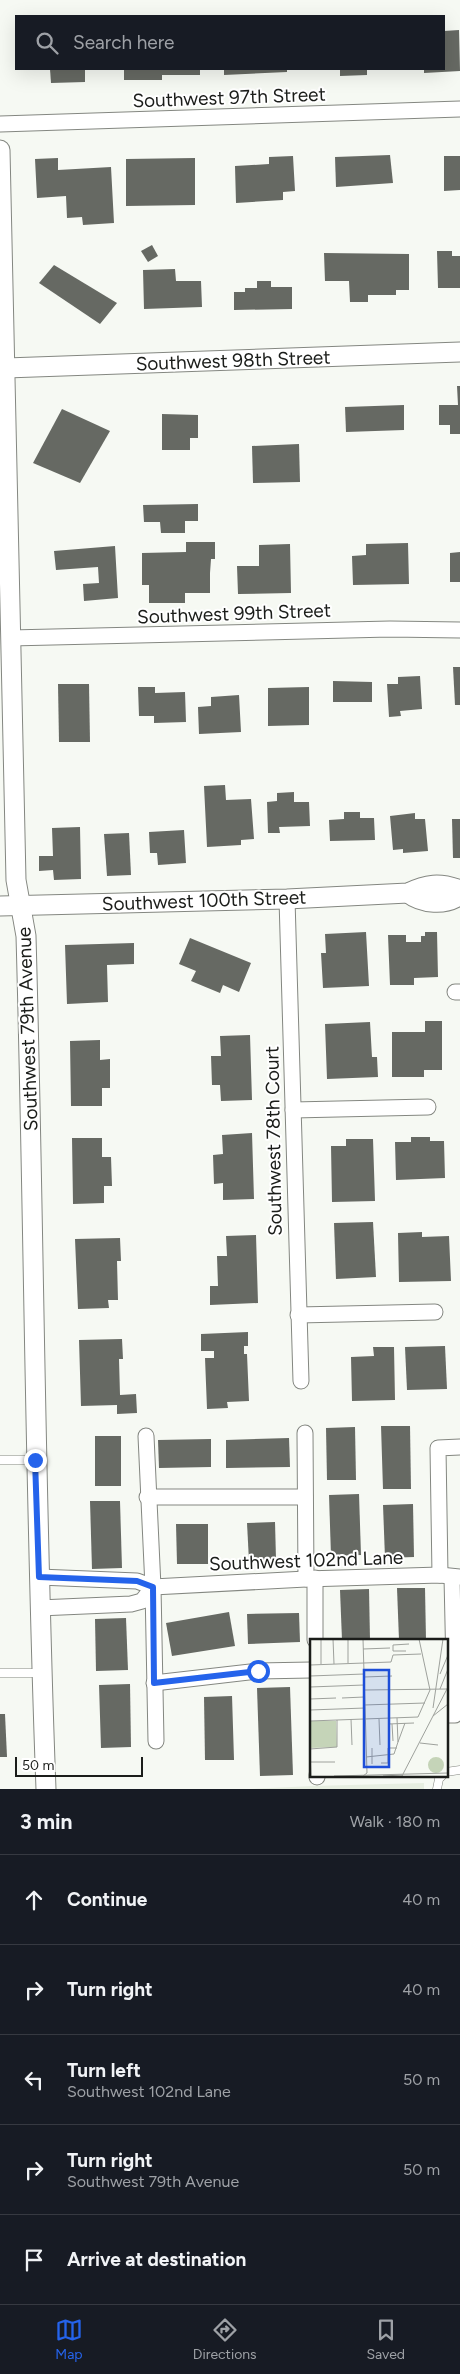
<!DOCTYPE html>
<html lang="en">
<head>
<meta charset="utf-8">
<style>
  :root { --surface:#171b24; --page:#20242c; --text:#f1f3f6; --muted:#9ea1a6; --line:#363941; --accent:#2563eb }
  body { margin:0; font-family:Figtree,sans-serif; background:var(--page); color:var(--text) }
  .scale { position:absolute; left:15px; bottom:12px; width:128px; box-sizing:border-box; padding-left:5px; border:2px solid #1b1d1a; border-top:0; font-size:14px; line-height:18px; white-space:nowrap; color:#1b1d1a; -webkit-text-stroke:4px #fff; paint-order:stroke }
  .stop { position:absolute; width:15px; height:15px; margin:-11px; border:4px solid #2563eb; border-radius:50%; background:#fff }
  .stop.end { background:#2563eb; border-color:#fff; box-shadow:0 1px 5px #0008 }
  .list { margin:0; padding:0; list-style:none }
  h2 { display:flex; justify-content:space-between; align-items:center; height:65px; margin:0; padding:0 20px; font-size:21px }
  h2 small { font-size:16px; font-weight:400; color:var(--muted) }
  .list li { display:grid; grid-template-columns:32px 1fr auto; gap:15px; align-items:center; box-sizing:border-box; height:90px; padding:0 20px; border-top:1px solid var(--line) }
  .list b { display:block; font-size:19px; white-space:nowrap }
  .list p { margin:0; font-size:16px; white-space:nowrap; color:var(--muted) }
  .list em { font-size:16px; font-style:normal; color:var(--muted) }
  .icon { flex:none; width:28px; height:28px; fill:none; stroke:currentColor; stroke-width:2; stroke-linecap:round; stroke-linejoin:round }
  .map { position:relative; flex:none; width:460px; height:1789px; overflow:hidden }
  .search { position:absolute; background:var(--surface); box-shadow:0 5px 20px #0002; left:15px; right:15px; top:15px; height:55px; display:flex; align-items:center; gap:12px; box-sizing:border-box; padding:0 18px; border-radius:0px; color:var(--muted); font-size:19px }
  .sheet { height:515px; background:var(--surface) }
  nav { display:flex; justify-content:space-around; align-items:center; box-sizing:border-box; height:70px; border-top:1px solid var(--line); background:var(--surface); font-size:14px; color:var(--muted) }
  nav a { display:grid; justify-items:center; gap:2px }
  nav .on { color:var(--accent) }
  .map>svg:first-child { display:block }
  .built { fill:#e7eee1 }
  .building { fill:#666963 }
  .lines { fill:none; stroke-linecap:round; stroke-linejoin:round }
  .service-casing { stroke:#848781; stroke-width:9 }
  .minor-casing { stroke:#848781; stroke-width:17 }
  .tertiary-casing { stroke:#848781; stroke-width:21 }
  .service { stroke:#fff; stroke-width:8 }
  .minor { stroke:#fff; stroke-width:15 }
  .tertiary { stroke:#fff; stroke-width:19 }
  .route { stroke:#2563eb; stroke-width:6 }
  .labels { text-anchor:middle; stroke-width:4; stroke-linejoin:round; paint-order:stroke }
  .street-label { font-size:19px; fill:#1b1d1a; stroke:#fff }
  .inset-road { fill:none; stroke:#9ea19c; stroke-width:1 }
  .view { fill:#1d4ed8; fill-opacity:0.15; stroke:#1d4ed8; stroke-width:2.5 }
  .inset-edge { fill:none; stroke:#1b1d1a; stroke-width:2.5 }
</style>
</head>
<body>
<div class="map">
<svg width="460" height="1789" viewBox="0 0 460 1789">
  <rect width="100%" height="100%" fill="#f6f9f3"/>
  <path class="built" d="M424 1783V1789H250L313 1786Z"/>
  <g class="building">
    <path d="M459 30 460 71 424 73V69H444V31Z"/>
    <path d="M50 69H85V82L51 83Z"/>
    <path d="M124 69H200V75H162V80H124Z"/>
    <path d="M224 69H287V72L224 75Z"/>
    <path d="M340 69H367V75L340 76Z"/>
    <path d="M390 155 393 183 336 187 335 157Z"/>
    <path d="M293 156 295 191 283 192V200L236 203 235 166 269 164V157Z"/>
    <path d="M444 156H460V190L444 191Z"/>
    <path d="M58 158V170L111 167 114 223 83 225 82 217 67 218 66 196 37 198 35 159Z"/>
    <path d="M195 158V205L126 206V159Z"/>
    <path d="M152 245 158 256 148 262 141 251Z"/>
    <path d="M437 251H452V256H460V288H438Z"/>
    <path d="M324 253 409 254V290H396V295H368V302H350L349 281H325Z"/>
    <path d="M54 265 117 303 100 324 39 283Z"/>
    <path d="M175 269 176 281H201L202 307 144 309 143 270Z"/>
    <path d="M257 281H271V287H292V309L234 310V292H245V288H257Z"/>
    <path d="M457 386H460V434H450V425H439V405H458Z"/>
    <path d="M404 405V430L346 432 345 407Z"/>
    <path d="M62 409 110 431 80 483 33 463Z"/>
    <path d="M162 414 198 415V438H190V450H162Z"/>
    <path d="M299 444 300 482 253 483 252 446Z"/>
    <path d="M198 504V521H185V533H161L160 522H144L143 505Z"/>
    <path d="M186 542H215V559H211L210 573V593H185V603H149V585H142V553L186 552Z"/>
    <path d="M408 543 409 584 353 585 352 556 366 555V544Z"/>
    <path d="M290 544 291 593 238 594 237 566H259V545Z"/>
    <path d="M115 546 118 598 84 601 83 584 99 583 98 567 56 570 54 551Z"/>
    <path d="M460 552V582H450V553Z"/>
    <path d="M453 667H460V705H455Z"/>
    <path d="M420 676 422 709 400 711 401 716 389 717 387 684H398V677Z"/>
    <path d="M333 681 372 682V702H333Z"/>
    <path d="M58 684H89L90 742H59Z"/>
    <path d="M138 687H155V693L185 692 186 722 154 723V716H139Z"/>
    <path d="M309 687V725L268 726V688Z"/>
    <path d="M239 695 241 732 199 734 198 707 211 706V697Z"/>
    <path d="M225 785 226 800 251 799 254 839 241 840V845L207 847 204 786Z"/>
    <path d="M294 792V802H309L310 826 279 827 280 833H268L267 802 277 801V793Z"/>
    <path d="M344 812H360V818H374L375 840 330 841 329 820 344 819Z"/>
    <path d="M415 813V819H425L428 851 403 853V849L393 850 390 816Z"/>
    <path d="M452 819H460V858H453Z"/>
    <path d="M80 827 81 879 54 880 53 870 39 871V856H53L52 828Z"/>
    <path d="M184 830 186 863 158 865 157 853H150L149 832Z"/>
    <path d="M129 833 131 875 107 876 104 834Z"/>
    <path d="M366 932 369 986 323 988 321 953H326L325 934Z"/>
    <path d="M425 932H437L438 977 414 978V985H390L388 935H406V942H421V936H425Z"/>
    <path d="M190 938 251 963 239 992 223 985 220 993 191 981 196 971 179 964Z"/>
    <path d="M134 943V964L107 965 108 1002 67 1004 65 945Z"/>
    <path d="M425 1021H442V1070H424V1077H392V1032H425Z"/>
    <path d="M370 1022 372 1057H377L378 1077 327 1079 325 1024Z"/>
    <path d="M250 1035 252 1100 221 1101 220 1085H212L211 1056H221L220 1036Z"/>
    <path d="M100 1040V1060L110 1059V1088H102V1106H71L70 1041Z"/>
    <path d="M252 1133 254 1199 223 1200V1183L214 1184 213 1155 223 1154 222 1135Z"/>
    <path d="M411 1137H430V1141H444L445 1178 396 1180 395 1142H411Z"/>
    <path d="M72 1138H102V1157H111L112 1186H104V1203L73 1204Z"/>
    <path d="M346 1139H373L375 1201 332 1202 331 1146H346Z"/>
    <path d="M373 1222 376 1277 336 1279 334 1223Z"/>
    <path d="M422 1232V1237L449 1236 451 1281 399 1282 398 1233Z"/>
    <path d="M256 1235 258 1303 210 1305V1286H218L217 1256H227L226 1236Z"/>
    <path d="M120 1238 121 1261H117L118 1300H108L109 1308 78 1309 75 1239Z"/>
    <path d="M248 1332V1346H244V1354H247L249 1401 227 1402 228 1408 207 1409 205 1358H214V1351H201V1334Z"/>
    <path d="M122 1339 123 1359H119L120 1395 136 1394 137 1413 117 1414V1405L81 1406 79 1340Z"/>
    <path d="M445 1346 447 1389 407 1390 405 1347Z"/>
    <path d="M373 1347H394L395 1400 352 1401 351 1357 374 1356Z"/>
    <path d="M381 1426H410L411 1489H383Z"/>
    <path d="M355 1427 356 1480H327L326 1428Z"/>
    <rect x="95" y="1436" width="26" height="50"/>
    <path d="M289 1438 290 1467 226 1468V1440Z"/>
    <path d="M211 1439V1467L159 1468 158 1440Z"/>
    <path d="M359 1494 361 1555 331 1556 329 1495Z"/>
    <path d="M90 1501H120L122 1568 92 1569Z"/>
    <path d="M413 1504 414 1557 385 1558 383 1505Z"/>
    <path d="M275 1522 276 1559 249 1561 247 1523Z"/>
    <path d="M176 1524H208V1564H177Z"/>
    <path d="M397 1588H425L426 1640H399Z"/>
    <path d="M369 1589 370 1640H342L340 1590Z"/>
    <path d="M229 1612 235 1646 172 1656 166 1623Z"/>
    <path d="M299 1613 300 1642 248 1644 247 1614Z"/>
    <path d="M126 1618 128 1670 96 1671 95 1619Z"/>
    <path d="M130 1684 131 1747 101 1748 99 1685Z"/>
    <path d="M290 1687 293 1775 260 1776 257 1688Z"/>
    <path d="M232 1696 234 1760H205L204 1697Z"/>
    <path d="M0 1714H5L7 1757H0Z"/>
  </g>
  <g class="lines">
    <defs>
      <g id="service">
        <path d="M0 1460H35"/>
        <path d="M0 1673H41"/>
        <path d="M446 1772 460 1770"/>
        <path d="M437 1789 439 1779 443 1775"/>
      </g>
      <g id="minor">
        <path d="M0 124 460 109"/>
        <path d="M10 638 390 629 460 630"/>
        <path d="M287 899 301 1381"/>
        <path d="M455 992H460"/>
        <path d="M293 1110 428 1107"/>
        <path d="M298 1315 435 1312"/>
        <path d="M305 1433 306 1579"/>
        <path d="M146 1436 153 1587 156 1741"/>
        <path d="M147 1497H305"/>
        <path d="M440 1575 438 1448 460 1447"/>
        <path d="M39 1577 137 1581 153 1587 306 1579 440 1575 460 1577"/>
        <path d="M315 1578V1640"/>
        <path d="M39 1608 131 1604 142 1601 153 1587"/>
        <path d="M154 1683 258 1671 311 1670"/>
        <path d="M446 1715H455L452 1577"/>
        <path d="M317 1775V1777"/>
      </g>
      <g id="tertiary">
        <path d="M0 150 16 880 26 936C34 1220 35 1505 46 1789"/>
        <path d="M6 368 460 352"/>
        <path d="M408 893C422 904 446 906 460 895"/>
        <path d="M0 906 287 899 408 893C426 884 440 882 460 890"/>
      </g>
    </defs>
    <use href="#service" class="service-casing"/>
    <use href="#minor" class="minor-casing"/>
    <use href="#tertiary" class="tertiary-casing"/>
    <use href="#service" class="service"/>
    <use href="#minor" class="minor"/>
    <use href="#tertiary" class="tertiary"/>
  </g>
  <g class="lines">
    <path class="route" d="M35 1460 39 1577 137 1581 153 1587 154 1683 258 1671"/>
  </g>
  <g class="labels">
    <g class="street-label">
      <text transform="translate(229 97) rotate(-2)" y="7">Southwest 97th Street</text>
      <text transform="translate(233 360) rotate(-2)" y="7">Southwest 98th Street</text>
      <text transform="translate(234 613) rotate(-2)" y="7">Southwest 99th Street</text>
      <text transform="translate(204 900) rotate(-2)" y="7">Southwest 100th Street</text>
      <text transform="translate(27 1029) rotate(-92)" y="7">Southwest 79th Avenue</text>
      <text transform="translate(273 1141) rotate(-91)" y="7">Southwest 78th Court</text>
      <text transform="translate(306 1560) rotate(-2)" y="7">Southwest 102nd Lane</text>
    </g>
  </g>
  <g transform="translate(310 1639)">
    <rect width="138" height="138" fill="#f6f9f3"/>
    <path d="M0 82H26L27 108 0 109ZM118 126a8 8 0 1 1 16 0a8 8 0 1 1-16 0Z" fill="#c5d4b8"/>
    <path class="inset-road" d="M11 0V25M23 0 24 25M38 0V24M53 0 57 134 53 137M53 10 80 9M96 12H83V6L99 5M0 26 81 23 83 16 111 15M130 35 138 16M0 37 54 35M54 38 82 37M0 48 54 46M130 50 138 30M54 51 138 50M32 59 54 58M0 60 26 59M54 66 115 64M123 69 133 0M0 71 55 69M123 77 138 65M41 80 42 106M69 80 70 106M0 82 108 78 120 51 109 0M78 85 104 84M82 85 83 102M88 103 95 84M110 104 128 106M62 109V125M0 110 27 108V81M0 112 1 137M78 116V109H87M56 118 84 115 88 103 87 79M1 123H25M71 124H78V116M24 137 138 134M73 137 92 136M92 137 138 48"/>
    <path class="view" d="M54 31H79V128H54Z"/>
    <rect width="138" height="138" class="inset-edge"/>
  </g>
</svg>
<div class="scale">50 m</div>
<div class="stop" style="left:258px;top:1671px"></div>
<div class="stop end" style="left:35px;top:1460px"></div>
<div class="search"><svg class="icon" aria-label="search" viewBox="0 0 24 24"><circle cx="10" cy="10" r="6"/><path d="M15 15l6 6"/></svg>Search here</div>
</div>
<section class="sheet">
<h2>3 min<small>Walk · 180 m</small></h2>
<ul class="list">
<li><svg class="icon" aria-label="ahead" viewBox="0 0 24 24"><path d="M12 20V5M6 11l6-6 6 6"/></svg><div><b>Continue</b></div><em>40 m</em></li>
<li><svg class="icon" aria-label="right" viewBox="0 0 24 24"><path d="M7 20v-9h11M14 6l5 5-5 5"/></svg><div><b>Turn right</b></div><em>40 m</em></li>
<li><svg class="icon" aria-label="left" viewBox="0 0 24 24"><path d="M17 20v-9H6M10 6l-5 5 5 5"/></svg><div><b>Turn left</b><p>Southwest 102nd Lane</p></div><em>50 m</em></li>
<li><svg class="icon" aria-label="right" viewBox="0 0 24 24"><path d="M7 20v-9h11M14 6l5 5-5 5"/></svg><div><b>Turn right</b><p>Southwest 79th Avenue</p></div><em>50 m</em></li>
<li><svg class="icon" aria-label="arrive" viewBox="0 0 24 24"><path d="M6 21V4h12l-3 4 3 4H6"/></svg><div><b>Arrive at destination</b></div></li>
</ul>
</section>
<nav>
<a class="on"><svg class="icon" aria-label="map" viewBox="0 0 24 24"><path d="M3 6l6-2 6 2 6-2v14l-6 2-6-2-6 2zM9 4v14M15 6v14"/></svg>Map</a>
<a><svg class="icon" aria-label="directions" viewBox="0 0 24 24"><path d="M12 3l9 9-9 9-9-9zM9 14v-3h6M13 9l2 2-2 2"/></svg>Directions</a>
<a><svg class="icon" aria-label="saved" viewBox="0 0 24 24"><path d="M7 4h10v16l-5-4-5 4z"/></svg>Saved</a>
</nav>
</body>
</html>
